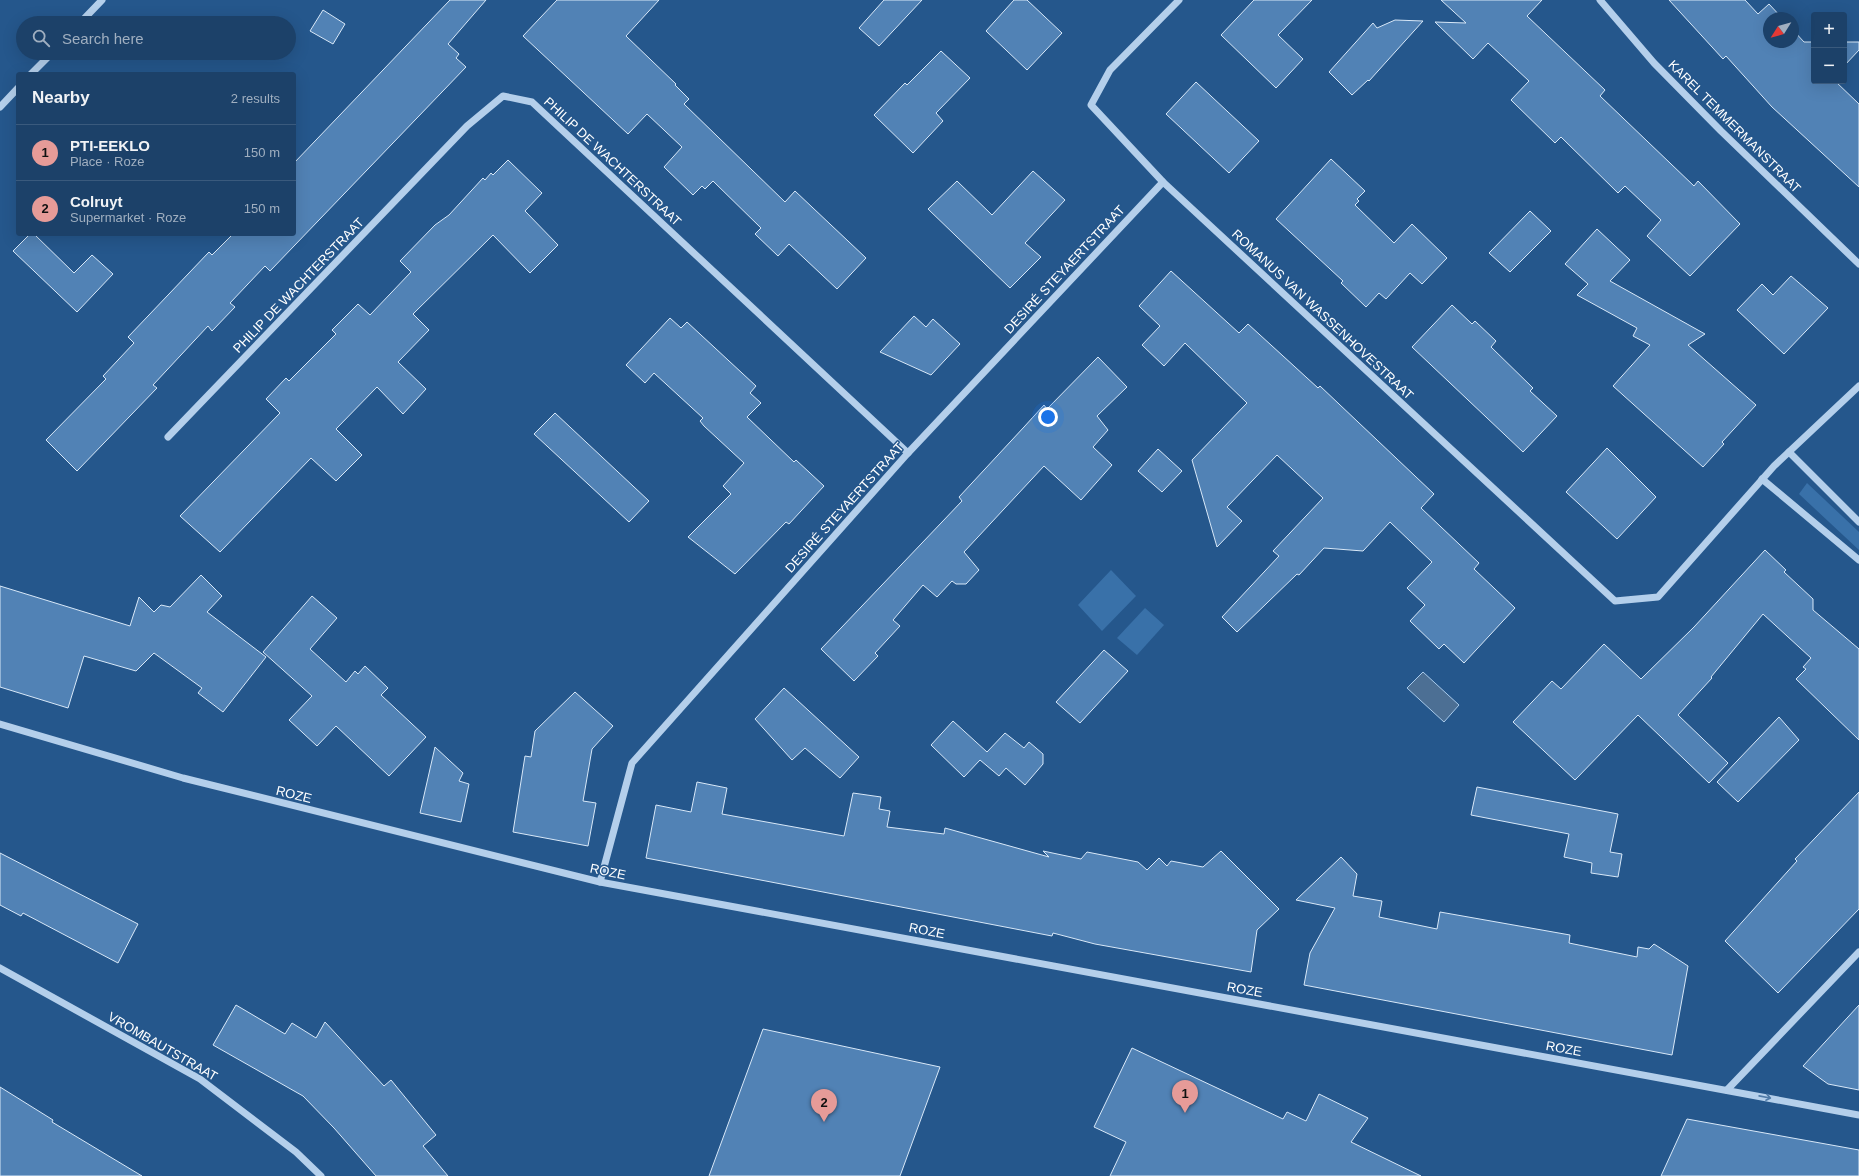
<!DOCTYPE html>
<html lang="en">
<head>
<meta charset="utf-8">
<style>
  :root { --surface:#1c4169; --page:#294c71; --text:#f1f3f6; --muted:#a0afc0; --line:#3a5a7d; --accent:#e69b98 }
  body { margin:0; font-family:Arial,sans-serif; background:var(--page); color:var(--text) }
  .controls { position:absolute; right:12px; top:12px; display:grid; overflow:hidden; border-radius:4px; box-shadow:0 4px 16px #0002 }
  .controls button { width:36px; height:36px; display:grid; place-items:center; padding:0; border:0; border-bottom:1px solid var(--line); background:var(--surface); color:var(--text); font:20px sans-serif }
  .compass { position:absolute; left:1763px; top:12px; width:36px; height:36px; border-radius:50%; background:var(--surface); box-shadow:0 4px 16px #0002; rotate:233deg }
  .you { position:absolute; left:1048px; top:417px; width:14px; height:14px; margin:-10px; border:3px solid #fff; border-radius:50%; background:#1a73e8; box-shadow:0 0 0 6px #1a73e833 }
  .badge { display:grid; place-items:center; width:26px; height:26px; border-radius:50%; background:var(--accent); color:#111; font-size:13px; font-weight:700 }
  .pin { position:absolute; translate:-50% -33px; filter:drop-shadow(0 1px 2px #0008) }
  .pin::after { content:''; position:absolute; top:21px; width:14px; height:12px; background:inherit; clip-path:polygon(0 0,100% 0,50% 100%) }
  .list { margin:0; padding:0; list-style:none }
  h2 { display:flex; justify-content:space-between; align-items:center; height:52px; margin:0; padding:0 16px; font-size:17px }
  h2 small { font-size:13px; font-weight:400; color:var(--muted) }
  .list li { display:grid; grid-template-columns:26px 1fr auto; gap:12px; align-items:center; box-sizing:border-box; height:56px; padding:0 16px; border-top:1px solid var(--line) }
  .list b { display:block; font-size:15px; white-space:nowrap }
  .list p { margin:0; font-size:13px; white-space:nowrap; color:var(--muted) }
  .list em { font-size:13px; font-style:normal; color:var(--muted) }
  .icon { flex:none; width:22px; height:22px; fill:none; stroke:currentColor; stroke-width:2; stroke-linecap:round; stroke-linejoin:round }
  .map { position:relative; flex:none; width:1859px; height:1176px; overflow:hidden }
  .search { position:absolute; background:var(--surface); box-shadow:0 4px 16px #0002; left:16px; top:16px; width:280px; height:44px; display:flex; align-items:center; gap:10px; box-sizing:border-box; padding:0 14px; border-radius:22px; color:var(--muted); font-size:15px }
  .panel { position:absolute; background:var(--surface); box-shadow:0 4px 16px #0002; left:16px; top:72px; width:280px; height:164px; border-radius:4px }
  .map>svg:first-child { display:block }
  .green { fill:#3971a9 }
  .water { fill:#4c6f94; stroke:#a8caeb }
  .building { fill:#5182b5; stroke:#d8e8f8 }
  .lines { fill:none; stroke-linecap:round; stroke-linejoin:round }
  .minor { stroke:#b4cfeb; stroke-width:7 }
  .oneway { stroke:#507ba8 }
  .labels { text-anchor:middle; stroke-width:3; stroke-linejoin:round; paint-order:stroke }
  .street-label { font-size:13px; fill:#fff; stroke:#25578c }
</style>
</head>
<body>
<div class="map">
<svg width="1859" height="1176" viewBox="0 0 1859 1176">
  <rect width="100%" height="100%" fill="#25578c"/>
  <g class="green">
    <path d="M1807 483 1859 532V550L1799 494Z"/>
    <path d="M1111 570 1136 596 1102 631 1078 605Z"/>
    <path d="M1145 608 1164 625 1137 655 1117 638Z"/>
  </g>
  <path class="water" d="M1423 672 1459 705 1444 722 1407 688Z"/>
  <g class="building">
    <path d="M450 0H486L448 44 459 54 456 58 466 67 270 271 265 266 230 303 235 307 212 331 208 326 153 385 157 388 77 471 46 440 106 379 103 376 134 343 128 337 209 252 212 255 233 234H294V163Z"/>
    <path d="M557 0H659L626 36 676 84 675 85 689 99 684 104 785 202 795 191 866 258 837 289 789 244 778 256 755 234 761 228 713 181 705 189 702 186 693 195 664 167 682 147 647 114 628 134 523 36Z"/>
    <path d="M884 0H922L879 46 859 28Z"/>
    <path d="M1014 0H1027L1062 33 1027 70 986 31Z"/>
    <path d="M1254 0H1312L1278 35 1303 59 1276 88 1221 35Z"/>
    <path d="M1441 0H1542L1527 16 1605 90 1600 96 1694 186 1698 181 1740 224 1690 276 1647 236 1661 220 1625 186 1618 193 1561 137 1555 143 1511 100 1529 81 1488 43 1473 59 1435 22 1466 23Z"/>
    <path d="M1669 0H1745L1758 14 1769 4 1782 18H1769V42H1793V30L1804 42H1814V81H1835L1859 104V187L1772 107 1726 56 1723 59Z"/>
    <path d="M323 10 345 24 333 44 310 31Z"/>
    <path d="M1395 20 1423 21 1369 81 1368 80 1352 95 1329 72 1373 23 1377 28Z"/>
    <path d="M1844 42H1859V50L1844 66Z"/>
    <path d="M941 51 970 78 936 113 943 121 913 153 874 115 905 83 907 85Z"/>
    <path d="M1196 82 1259 141 1229 173 1166 114Z"/>
    <path d="M1331 159 1365 191 1357 199 1359 201 1355 205 1394 243 1412 224 1447 258 1422 284 1410 273 1386 299 1379 293 1366 307 1341 283 1343 281 1276 219Z"/>
    <path d="M508 160 542 193 525 211 558 245 530 273 493 235 413 314 429 330 398 362 426 389 403 414 377 387 336 429 362 455 336 481 311 458 220 552 180 516 280 413 266 399 286 378 289 381 336 334 332 330 358 304 370 315 411 272 400 261 435 225 449 215 483 178 485 180 491 173 493 175Z"/>
    <path d="M1033 171 1065 200 1025 243 1041 257 1010 288 928 209 957 181 992 215Z"/>
    <path d="M1530 211 1551 231 1510 272 1489 253Z"/>
    <path d="M1597 229 1630 260 1610 281 1705 334 1688 345 1756 405 1722 442 1724 444 1703 467 1613 386 1650 345 1633 336 1637 328 1577 295 1588 284 1565 264Z"/>
    <path d="M30 234H34L74 273 92 255 113 274 77 312 13 251Z"/>
    <path d="M1171 271 1239 333 1248 324 1318 388 1320 386 1434 494 1421 508 1479 563 1474 569 1515 608 1464 663 1444 644 1439 649 1410 621 1425 605 1407 588 1432 562 1390 522 1363 551 1324 548 1299 575 1297 574 1237 632 1222 617 1279 556 1273 551 1323 498 1277 455 1227 507 1242 521 1217 547 1192 460 1247 403 1185 343 1164 366 1142 345 1160 326 1139 306Z"/>
    <path d="M1791 276 1828 308 1784 354 1737 310 1762 284 1773 295Z"/>
    <path d="M1452 305 1472 324 1475 321 1496 341 1491 347 1533 388 1530 391 1557 416 1523 452 1412 347Z"/>
    <path d="M914 316 926 327 933 319 960 344 931 375 880 352Z"/>
    <path d="M670 318 681 328 687 322 756 386 750 393 761 403 747 417 794 462 796 460 824 486 789 524 786 522 735 574 688 537 731 494 723 486 744 463 704 426 700 421 703 418 654 373 645 383 626 365Z"/>
    <path d="M1098 357 1127 387 1097 416 1108 430 1093 447 1112 465 1081 500 1044 466 964 552 979 570 966 584H956L952 581 937 597 923 585 893 620 900 626 875 653 878 656 854 681 821 649 962 501 959 497 1024 427 1044 405 1047 409Z"/>
    <path d="M555 413 649 501 629 522 534 434Z"/>
    <path d="M1607 448 1656 497 1617 539 1566 492Z"/>
    <path d="M1158 449 1182 471 1162 492 1138 471Z"/>
    <path d="M1765 550 1786 570 1784 572 1813 599V610L1859 649V740L1796 679 1806 669 1803 667 1811 658 1763 614 1711 677 1712 678 1678 715 1728 763 1709 783 1638 715 1575 780 1513 722 1552 681 1561 689 1604 644 1641 679 1694 627Z"/>
    <path d="M201 575 222 596 207 612 266 657 223 712 198 693 202 688 154 653 136 671 84 656 68 708 0 687V586L130 626 139 597 154 612 161 605 170 607Z"/>
    <path d="M312 596 337 618 310 649 346 682 355 671 358 674 365 666 388 688 381 695 426 737 389 776 336 726 317 746 289 720 312 696 263 652Z"/>
    <path d="M1104 650 1128 671 1080 723 1056 702Z"/>
    <path d="M784 688 859 757 840 778 805 748 792 760 755 719Z"/>
    <path d="M575 692 613 726 592 749 583 801 596 803 588 846 513 832 525 756 531 757 535 731Z"/>
    <path d="M1779 717 1799 740 1738 802 1717 782Z"/>
    <path d="M953 721 987 752 1005 733 1024 748 1029 742 1043 754V764L1025 785 1006 768 999 776 980 760 964 777 931 745Z"/>
    <path d="M435 747 463 773 459 781 469 784 461 822 420 813Z"/>
    <path d="M697 782 727 788 722 814 844 836 853 793 881 797 879 809 890 811 887 827 944 834 945 828 1049 857 1043 851 1081 859 1087 852 1138 862 1147 870 1159 858 1167 866 1171 861 1203 867 1221 851 1279 909 1257 930 1251 972 1095 944 1053 933 1052 936 646 858 656 805 691 812Z"/>
    <path d="M1477 787 1618 814 1610 852 1622 854 1618 877 1591 873 1592 863 1564 857 1569 834 1471 815Z"/>
    <path d="M1859 792V909L1778 993 1725 941 1797 861 1795 859Z"/>
    <path d="M0 853 138 924 118 963 23 913 21 916 0 905Z"/>
    <path d="M1341 857 1357 874 1353 896 1382 901 1379 917 1437 929 1440 912 1570 935 1569 943 1637 957 1638 947 1649 949 1654 944 1688 966 1672 1055 1304 985 1310 953 1335 908 1296 900Z"/>
    <path d="M236 1005 285 1034 292 1023 316 1038 325 1022 384 1086 391 1080 436 1135 423 1146 448 1176H376L334 1128 303 1096 213 1045Z"/>
    <path d="M1859 1005V1090L1828 1084 1803 1066Z"/>
    <path d="M763 1029 940 1067 900 1176H709Z"/>
    <path d="M1132 1048 1283 1119 1287 1112 1306 1121 1319 1094 1368 1118 1351 1142 1421 1176H1110L1126 1142 1094 1127Z"/>
    <path d="M0 1087 53 1120 52 1122 142 1176H0Z"/>
    <path d="M1687 1119 1859 1150V1176H1661Z"/>
  </g>
  <g class="lines">
    <g class="minor">
      <path d="M1179 0 1110 70 1091 105 1163 182 1615 601 1658 597 1774 466 1859 386"/>
      <path d="M1600 0 1654 63 1721 131 1859 264"/>
      <path d="M80 23 102 0"/>
      <path d="M31 74 52 53"/>
      <path d="M0 107 18 88"/>
      <path d="M168 437 467 126 503 96 532 102 908 453"/>
      <path d="M1789 452 1859 522"/>
      <path d="M1762 479 1859 560"/>
      <path d="M0 724 183 778 600 882 1859 1115"/>
      <path d="M600 882 632 763 908 453 1163 182"/>
      <path d="M0 968 200 1079 296 1152 321 1176"/>
      <path d="M1727 1090 1859 952"/>
    </g>
  </g>
  <defs><path id="oneway-shaft" d="M-6 0H5M1.5-3L5.5 0L1.5 3" fill="none" stroke-width="1.6" stroke-linecap="round" stroke-linejoin="round"/></defs>
  <use class="oneway" href="#oneway-shaft" transform="translate(1765 1097) rotate(11)"/>
  <g class="labels">
    <g class="street-label">
      <text transform="translate(1735 126) rotate(45)" y="5">KAREL TEMMERMANSTRAAT</text>
      <text transform="translate(613 161) rotate(43)" y="5">PHILIP DE WACHTERSTRAAT</text>
      <text transform="translate(1064 269) rotate(-47)" y="5">DESIRÉ STEYAERTSTRAAT</text>
      <text transform="translate(298 285) rotate(-46)" y="5">PHILIP DE WACHTERSTRAAT</text>
      <text transform="translate(1323 314) rotate(43)" y="5">ROMANUS VAN WASSENHOVESTRAAT</text>
      <text transform="translate(844 507) rotate(-48)" y="5">DESIRÉ STEYAERTSTRAAT</text>
      <text transform="translate(294 794) rotate(14)" y="5">ROZE</text>
      <text transform="translate(608 871) rotate(12)" y="5">ROZE</text>
      <text transform="translate(927 930) rotate(11)" y="5">ROZE</text>
      <text transform="translate(1245 989) rotate(10)" y="5">ROZE</text>
      <text transform="translate(163 1046) rotate(30)" y="5">VROMBAUTSTRAAT</text>
      <text transform="translate(1564 1048) rotate(10)" y="5">ROZE</text>
    </g>
  </g>
</svg>
<div class="controls">
<button>+</button>
<button>−</button>
</div>
<svg class="compass" viewBox="-18 -18 36 36"><path d="M0-13l5 13h-10z" fill="#e53935"/><path d="M0 13l5-13h-10z" fill="#a0afc0"/></svg>
<div class="you"></div>
<div class="pin badge" style="left:1185px;top:1113px">1</div>
<div class="pin badge" style="left:824px;top:1122px">2</div>
<div class="search"><svg class="icon" aria-label="search" viewBox="0 0 24 24"><circle cx="10" cy="10" r="6"/><path d="M15 15l6 6"/></svg>Search here</div>
<section class="panel">
<h2>Nearby<small>2 results</small></h2>
<ul class="list">
<li><span class="badge">1</span><div><b>PTI-EEKLO</b><p>Place · Roze</p></div><em>150 m</em></li>
<li><span class="badge">2</span><div><b>Colruyt</b><p>Supermarket · Roze</p></div><em>150 m</em></li>
</ul>
</section>
</div>
</body>
</html>
